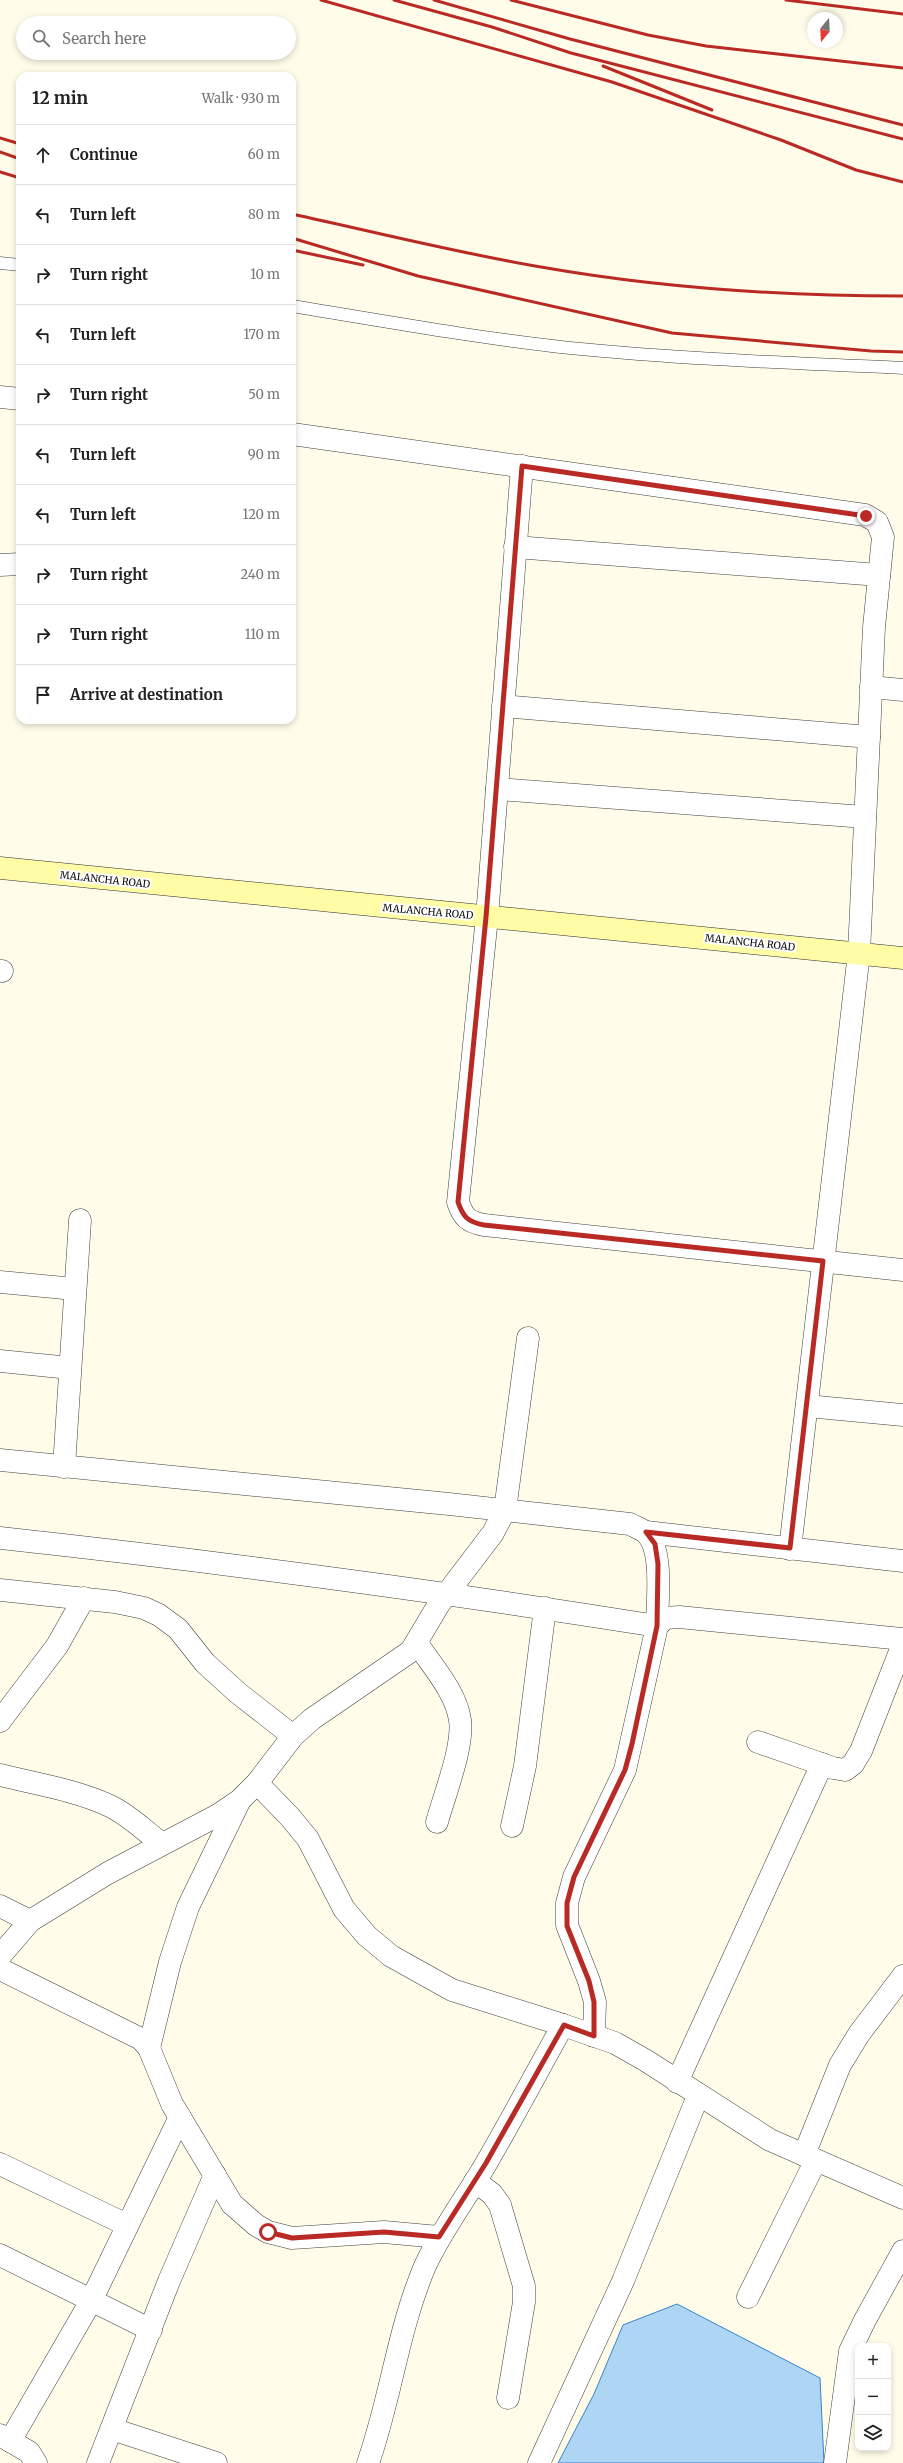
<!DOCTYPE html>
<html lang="en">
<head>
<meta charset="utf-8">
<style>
  :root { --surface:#fff; --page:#f6f6f6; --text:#222; --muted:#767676; --line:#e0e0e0 }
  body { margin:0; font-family:Merriweather,serif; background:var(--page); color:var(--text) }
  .controls { position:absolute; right:12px; bottom:12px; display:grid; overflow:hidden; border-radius:8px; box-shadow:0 2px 6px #0003 }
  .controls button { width:36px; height:36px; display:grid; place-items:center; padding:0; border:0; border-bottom:1px solid var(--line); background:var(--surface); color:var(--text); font:20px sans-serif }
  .compass { position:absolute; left:807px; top:12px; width:36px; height:36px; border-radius:50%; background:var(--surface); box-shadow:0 2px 6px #0003; rotate:198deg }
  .stop { position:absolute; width:12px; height:12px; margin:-9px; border:3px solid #ba2a25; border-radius:50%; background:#fff }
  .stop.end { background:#ba2a25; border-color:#fff; box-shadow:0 1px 4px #0008 }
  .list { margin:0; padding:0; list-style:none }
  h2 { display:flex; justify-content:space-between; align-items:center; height:52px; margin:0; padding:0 16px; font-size:17px }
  h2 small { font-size:13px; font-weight:400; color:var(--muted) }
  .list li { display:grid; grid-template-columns:26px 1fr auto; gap:12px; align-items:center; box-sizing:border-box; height:60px; padding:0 16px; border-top:1px solid var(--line) }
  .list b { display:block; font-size:15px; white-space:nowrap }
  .list em { font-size:13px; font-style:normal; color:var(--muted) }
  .icon { flex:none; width:22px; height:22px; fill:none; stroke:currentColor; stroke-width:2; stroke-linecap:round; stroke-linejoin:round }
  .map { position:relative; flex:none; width:903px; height:2463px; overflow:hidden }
  .search { position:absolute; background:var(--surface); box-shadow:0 2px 6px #0003; left:16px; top:16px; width:280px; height:44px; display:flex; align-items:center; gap:10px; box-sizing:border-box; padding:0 14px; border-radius:22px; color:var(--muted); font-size:15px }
  .panel { position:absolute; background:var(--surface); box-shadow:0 2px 6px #0003; left:16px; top:72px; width:280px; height:652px; border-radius:12px }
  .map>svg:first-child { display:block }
  .water { fill:#afd5f5; stroke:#3684cc }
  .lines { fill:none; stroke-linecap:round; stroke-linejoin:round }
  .lane-casing { stroke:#3e3e3e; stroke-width:13 }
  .street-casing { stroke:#3e3e3e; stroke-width:23 }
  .secondary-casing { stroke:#2d2d2d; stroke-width:23 }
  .lane { stroke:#fff; stroke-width:12 }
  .street { stroke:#fff; stroke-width:22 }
  .secondary { stroke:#fffca5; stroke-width:22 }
  .rail { stroke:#ba2a25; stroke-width:3 }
  .route { stroke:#ba2a25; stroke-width:5 }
  .labels { text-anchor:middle; stroke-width:4; stroke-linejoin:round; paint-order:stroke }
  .street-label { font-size:10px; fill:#0b0b0b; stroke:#fff }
</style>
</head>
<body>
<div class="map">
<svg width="903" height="2463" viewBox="0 0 903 2463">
  <rect width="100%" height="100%" fill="#fffce9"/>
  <path class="water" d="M677 2304 820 2378 824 2463H558L594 2394 623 2325Z"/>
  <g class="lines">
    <defs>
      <g id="lane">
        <path d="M0 263 20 265"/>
        <path d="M292 306C384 321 477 338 570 348 680 359 792 363 903 368"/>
      </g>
      <g id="street">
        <path d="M0 397 20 399"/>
        <path d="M292 434 865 515 877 522 883 537 874 627 859 953 790 1549"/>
        <path d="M522 466 487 917 458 1202C463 1217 468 1222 484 1225L903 1270"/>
        <path d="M515 547 879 575"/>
        <path d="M0 565 20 564"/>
        <path d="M871 687 903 690"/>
        <path d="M503 706 869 737"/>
        <path d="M497 789 865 817"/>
        <path d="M0 971H2"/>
        <path d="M0 1282 75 1289"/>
        <path d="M0 1361 70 1368"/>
        <path d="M807 1406 903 1415"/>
        <path d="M0 1460 449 1504 630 1524C635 1527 642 1529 646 1533 664 1550 657 1602 657 1626 439 1591 220 1562 0 1538"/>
        <path d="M64 1467 80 1220"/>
        <path d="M646 1532 903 1561"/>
        <path d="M0 1590 115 1602 144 1608 159 1615 178 1629 205 1663 238 1693 293 1736 257 1783 290 1817 308 1839 344 1909 367 1936 391 1956 452 1990 563 2025 615 2043 645 2060 770 2140 903 2198"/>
        <path d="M417 1643C432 1666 456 1692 460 1720 464 1746 444 1796 437 1822"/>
        <path d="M0 1721 57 1646 84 1598"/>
        <path d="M293 1736 312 1719 411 1651 439 1604 493 1533 505 1510 528 1338"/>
        <path d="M758 1742 833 1768 845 1770 853 1764 861 1751 903 1644"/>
        <path d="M0 1775C36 1784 76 1790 110 1806 129 1815 145 1831 162 1844"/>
        <path d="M512 1826 525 1766 545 1608"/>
        <path d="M0 1906 30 1921"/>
        <path d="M0 1956 30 1921 108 1873 218 1815 240 1800 257 1783"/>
        <path d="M0 1969 141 2039 149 2048 172 2104 232 2204 256 2225 268 2232 292 2238 384 2232 439 2237"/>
        <path d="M594 2036 595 2002 589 1981 567 1925V1903L574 1877 625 1770 657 1626 665 1618 679 1617 903 1639"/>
        <path d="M149 2048 170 1962 188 1907 239 1802"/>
        <path d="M677 2082 822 1764"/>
        <path d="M804 2155 840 2065 859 2034 903 1976"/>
        <path d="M0 2164 127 2225"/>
        <path d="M475 2181 492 2194 500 2205 524 2286V2302L508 2398"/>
        <path d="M0 2255 151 2330"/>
        <path d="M748 2297 816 2160"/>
        <path d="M112 2429 216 2463"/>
        <path d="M0 2435 29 2452 36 2463"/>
        <path d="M10 2441 91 2301 180 2117"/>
        <path d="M98 2463 169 2281 215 2175"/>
        <path d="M368 2463C391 2398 398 2329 425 2266 442 2229 467 2197 487 2162 513 2117 538 2070 563 2025"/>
        <path d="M539 2463 623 2281 698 2096"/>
        <path d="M835 2463 850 2351 865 2320 903 2251"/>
      </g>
      <path id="secondary" d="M0 868 903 958"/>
    </defs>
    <use href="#lane" class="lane-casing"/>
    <use href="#street" class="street-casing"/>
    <use href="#secondary" class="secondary-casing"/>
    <use href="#lane" class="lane"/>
    <use href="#street" class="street"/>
    <use href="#secondary" class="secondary"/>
    <g class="rail">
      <path d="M321 0 612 82 781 140 856 170 903 182"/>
      <path d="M394 0 492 27 571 53 903 139"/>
      <path d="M434 0 570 39 903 125"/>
      <path d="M511 0 648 35 706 46 903 68"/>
      <path d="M786 0 903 14"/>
      <path d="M603 66 712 110"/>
      <path d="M0 138 20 144"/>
      <path d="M0 152 20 159"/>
      <path d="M0 172 20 178"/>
      <path d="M292 214C375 232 458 253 541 267 660 288 782 296 903 296"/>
      <path d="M292 238 418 276 672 333 871 351 903 352"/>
      <path d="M292 250 363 265"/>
    </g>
  </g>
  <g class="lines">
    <path class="route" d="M268 2232 292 2238 384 2232 439 2237 486 2163 564 2025 594 2036V2002L589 1981 567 1926V1903L574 1877 625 1770 632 1744 657 1626 658 1564 655 1544 646 1532 790 1548 823 1261 484 1225C468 1222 463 1217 458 1202L486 917 522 466 866 516"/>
  </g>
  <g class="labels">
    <g class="street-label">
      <text transform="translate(105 879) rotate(6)" y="4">MALANCHA ROAD</text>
      <text transform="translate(428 911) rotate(5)" y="4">MALANCHA ROAD</text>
      <text transform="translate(750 942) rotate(6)" y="4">MALANCHA ROAD</text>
    </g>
  </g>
</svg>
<div class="controls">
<button>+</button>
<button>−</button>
<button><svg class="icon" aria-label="layers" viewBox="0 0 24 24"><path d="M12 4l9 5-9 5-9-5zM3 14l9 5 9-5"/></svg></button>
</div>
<svg class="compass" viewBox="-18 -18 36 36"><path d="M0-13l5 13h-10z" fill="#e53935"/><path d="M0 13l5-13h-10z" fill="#767676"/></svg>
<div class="stop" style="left:268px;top:2232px"></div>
<div class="stop end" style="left:866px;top:516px"></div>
<div class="search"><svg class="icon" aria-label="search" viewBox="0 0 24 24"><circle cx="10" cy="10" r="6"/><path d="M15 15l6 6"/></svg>Search here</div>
<section class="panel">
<h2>12 min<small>Walk · 930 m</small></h2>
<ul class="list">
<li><svg class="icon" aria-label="ahead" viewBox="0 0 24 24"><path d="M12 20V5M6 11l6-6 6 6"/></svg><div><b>Continue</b></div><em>60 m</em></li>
<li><svg class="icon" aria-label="left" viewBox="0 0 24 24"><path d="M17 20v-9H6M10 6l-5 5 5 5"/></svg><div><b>Turn left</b></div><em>80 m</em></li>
<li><svg class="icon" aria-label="right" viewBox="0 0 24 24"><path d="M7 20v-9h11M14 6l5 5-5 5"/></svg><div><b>Turn right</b></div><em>10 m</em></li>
<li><svg class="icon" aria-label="left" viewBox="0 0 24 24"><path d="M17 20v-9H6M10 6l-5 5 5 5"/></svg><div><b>Turn left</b></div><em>170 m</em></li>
<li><svg class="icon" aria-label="right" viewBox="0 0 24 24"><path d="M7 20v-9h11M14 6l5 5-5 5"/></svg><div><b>Turn right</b></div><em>50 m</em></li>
<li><svg class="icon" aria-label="left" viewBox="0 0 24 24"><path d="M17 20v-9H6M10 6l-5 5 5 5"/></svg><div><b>Turn left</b></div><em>90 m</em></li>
<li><svg class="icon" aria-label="left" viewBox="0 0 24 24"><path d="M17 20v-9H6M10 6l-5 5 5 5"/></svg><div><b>Turn left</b></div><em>120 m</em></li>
<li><svg class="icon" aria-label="right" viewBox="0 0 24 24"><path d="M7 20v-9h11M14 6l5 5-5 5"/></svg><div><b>Turn right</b></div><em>240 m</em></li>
<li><svg class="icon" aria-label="right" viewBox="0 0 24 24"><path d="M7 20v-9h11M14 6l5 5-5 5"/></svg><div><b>Turn right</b></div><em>110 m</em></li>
<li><svg class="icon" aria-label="arrive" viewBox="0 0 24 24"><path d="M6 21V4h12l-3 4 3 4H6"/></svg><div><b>Arrive at destination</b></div></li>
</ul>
</section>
</div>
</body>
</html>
